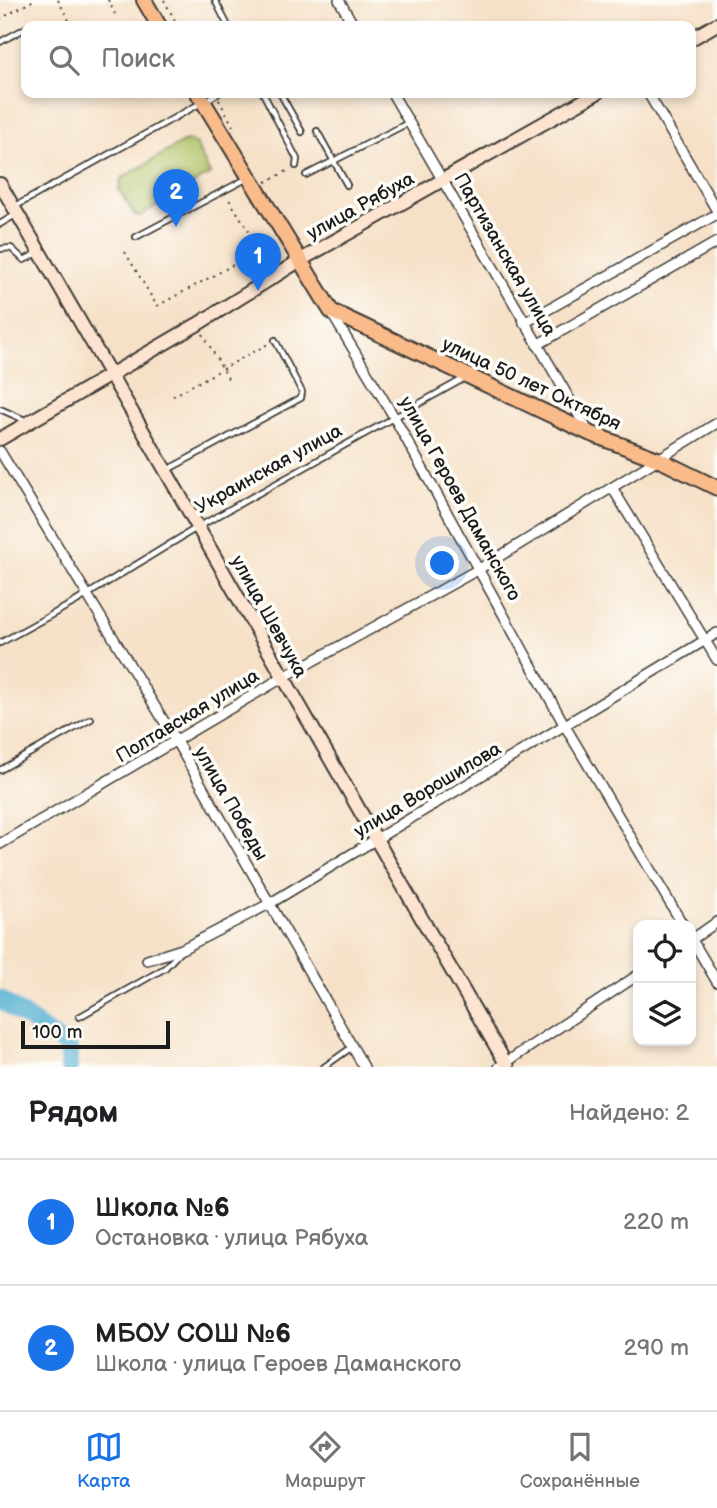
<!DOCTYPE html>
<html lang="ru">
<head>
<meta charset="utf-8">
<style>
  :root { --surface:#fff; --page:#f2f2f2; --text:#202124; --muted:#757577; --line:#e0e0e0; --accent:#1a73e8 }
  body { margin:0; font-family:"Balsamiq Sans",sans-serif; background:var(--page); color:var(--text) }
  .controls { position:absolute; right:21px; bottom:21px; display:grid; overflow:hidden; border-radius:14px; box-shadow:0 4px 10px #0003 }
  .controls button { width:63px; height:63px; display:grid; place-items:center; padding:0; border:0; border-bottom:2px solid var(--line); background:var(--surface); color:var(--text); font:35px sans-serif }
  .scale { position:absolute; left:21px; bottom:18px; width:149px; box-sizing:border-box; padding-left:7px; border:4px solid #1c1c1c; border-top:0; font-size:19px; line-height:24px; white-space:nowrap; color:#1c1c1c; -webkit-text-stroke:5px #fdfcf7; paint-order:stroke }
  .you { position:absolute; left:443px; top:564px; width:24px; height:24px; margin:-18px; border:5px solid #fff; border-radius:50%; background:#1a73e8; box-shadow:0 0 0 10px #1a73e833 }
  .badge { display:grid; place-items:center; width:46px; height:46px; border-radius:50%; background:var(--accent); color:#fff; font-size:23px; font-weight:700 }
  .pin { position:absolute; translate:-50% -58px; filter:drop-shadow(0 2px 4px #0008) }
  .pin::after { content:''; position:absolute; top:37px; width:24px; height:21px; background:inherit; clip-path:polygon(0 0,100% 0,50% 100%) }
  .list { margin:0; padding:0; list-style:none }
  h2 { display:flex; justify-content:space-between; align-items:center; height:91px; margin:0; padding:0 28px; font-size:30px }
  h2 small { font-size:23px; font-weight:400; color:var(--muted) }
  .list li { display:grid; grid-template-columns:46px 1fr auto; gap:21px; align-items:center; box-sizing:border-box; height:126px; padding:0 28px; border-top:2px solid var(--line) }
  .list b { display:block; font-size:26px; white-space:nowrap }
  .list p { margin:0; font-size:23px; white-space:nowrap; color:var(--muted) }
  .list em { font-size:23px; font-style:normal; color:var(--muted) }
  .icon { flex:none; width:38px; height:38px; fill:none; stroke:currentColor; stroke-width:2; stroke-linecap:round; stroke-linejoin:round }
  .map { position:relative; flex:none; width:717px; height:1067px; overflow:hidden }
  .search { position:absolute; background:var(--surface); box-shadow:0 4px 10px #0003; left:21px; right:21px; top:21px; height:77px; display:flex; align-items:center; gap:18px; box-sizing:border-box; padding:0 24px; border-radius:14px; color:var(--muted); font-size:26px }
  .sheet { height:343px; background:var(--surface) }
  nav { display:flex; justify-content:space-around; align-items:center; box-sizing:border-box; height:98px; border-top:2px solid var(--line); background:var(--surface); font-size:19px; color:var(--muted) }
  nav a { display:grid; justify-items:center; gap:4px }
  nav .on { color:var(--accent) }
  .map>svg:first-child { display:block }
  .green { fill:#b1c367; stroke:#667042; stroke-width:2 }
  .lines { fill:none; stroke-linecap:round; stroke-linejoin:round }
  .river { stroke:#55b1d3; stroke-width:18 }
  .lane-casing { stroke:#3d3a36; stroke-width:8 }
  .street-casing { stroke:#3d3a36; stroke-width:12 }
  .secondary-casing { stroke:#3d3a36; stroke-width:16 }
  .primary-casing { stroke:#3d3a36; stroke-width:18 }
  .path { stroke:#3d3a36; stroke-width:2; stroke-dasharray:2 5; stroke-linecap:butt }
  .lane { stroke:#fff; stroke-width:4.5 }
  .street { stroke:#fff; stroke-width:9 }
  .secondary { stroke:#fde4d1; stroke-width:12 }
  .primary { stroke:#fabb8b; stroke-width:14 }
  .labels { text-anchor:middle; stroke-width:7; stroke-linejoin:round; paint-order:stroke }
  .street-label { font-size:19px; fill:#1c1c1c; stroke:#fdfcf7 }
</style>
</head>
<body>
<div class="map">
<svg width="717" height="1067" viewBox="0 0 717 1067">
  <rect width="100%" height="100%" fill="#fdfcf7"/>
  <filter id="ink" filterUnits="userSpaceOnUse"><feTurbulence type="fractalNoise" baseFrequency=".0143" numOctaves="2"/><feDisplacementMap in="SourceGraphic" scale="14" xChannelSelector="R" yChannelSelector="G"/><feConvolveMatrix kernelMatrix="1 2 1 2 8 2 1 2 1" color-interpolation-filters="sRGB"/></filter>
  <filter id="wash" filterUnits="userSpaceOnUse"><feTurbulence type="fractalNoise" baseFrequency=".00686" numOctaves="4" result="noise"/><feDisplacementMap in="SourceGraphic" scale="28" xChannelSelector="R" yChannelSelector="G"/><feGaussianBlur stdDeviation="1.57" result="paint"/><feColorMatrix in="noise" values="0 0 0 0 0 0 0 0 0 0 0 0 0 0 0 0 0 1.4 0 .05"/><feComposite in="paint" operator="in"/></filter>
  <g filter="url(#wash)">
    <rect width="100%" height="100%" fill="#f6e1c8"/>
    <path class="green" d="M190 141 196 145 210 174 140 216 135 215 119 190 121 179 183 142Z"/>
    <g class="lines">
      <path class="river" d="M0 999 69 1048V1067"/>
    </g>
  </g>
  <g filter="url(#ink)">
    <g class="lines">
      <defs>
        <g id="lane">
          <path d="M215 0 228 26"/>
          <path d="M29 26H38"/>
          <path d="M0 42 26 28"/>
          <path d="M263 93 297 159 296 166"/>
          <path d="M280 93 302 132"/>
          <path d="M317 131 347 185"/>
          <path d="M306 175 408 123"/>
          <path d="M14 207 219 93"/>
          <path d="M0 224 17 214"/>
          <path d="M136 237 246 179"/>
          <path d="M0 249 11 248 24 260 40 252"/>
          <path d="M0 409 27 421"/>
          <path d="M167 470 301 398 302 392 275 340"/>
          <path d="M0 643 75 602 198 527 465 378"/>
          <path d="M0 770 91 719"/>
          <path d="M79 1017 165 968 180 952"/>
          <path d="M324 1067 352 1047"/>
        </g>
        <g id="street">
          <path d="M339 0 354 26"/>
          <path d="M392 93 588 431"/>
          <path d="M648 93 717 211"/>
          <path d="M332 314 394 417 565 726 683 925"/>
          <path d="M524 323 717 214"/>
          <path d="M537 345 717 242"/>
          <path d="M0 451 176 741 364 1067"/>
          <path d="M613 489 717 660"/>
          <path d="M0 844 282 678 479 569 717 423"/>
          <path d="M691 938 717 982"/>
          <path d="M691 940 717 922"/>
          <path d="M147 960 182 949 269 904 717 633"/>
          <path d="M499 1067 638 975"/>
        </g>
        <g id="secondary">
          <path d="M691 39 717 24"/>
          <path d="M0 184C172 477 336 774 508 1067"/>
          <path d="M0 439 198 324 299 261 597 93"/>
        </g>
        <g id="primary">
          <path d="M144 0 159 26"/>
          <path d="M198 93 331 311 589 433 660 460 717 488"/>
        </g>
      </defs>
      <use href="#lane" class="lane-casing"/>
      <use href="#street" class="street-casing"/>
      <use href="#secondary" class="secondary-casing"/>
      <use href="#primary" class="primary-casing"/>
      <g class="path">
        <path d="M58 0 72 26"/>
        <path d="M108 0 115 14"/>
        <path d="M164 0 178 26"/>
        <path d="M0 19 34 0"/>
        <path d="M219 100 233 126"/>
        <path d="M266 182 289 170"/>
        <path d="M125 252 157 306 261 250 228 198"/>
        <path d="M203 334 230 382"/>
        <path d="M173 396 268 344"/>
      </g>
      <use href="#lane" class="lane"/>
      <use href="#street" class="street"/>
      <use href="#secondary" class="secondary"/>
      <use href="#primary" class="primary"/>
    </g>
  </g>
  <g class="labels">
    <g class="street-label">
      <text transform="translate(360 205) rotate(-29)" y="7">улица Рябуха</text>
      <text transform="translate(506 254) rotate(60)" y="7">Партизанская улица</text>
      <text transform="translate(532 383) rotate(25)" y="7">улица 50 лет Октября</text>
      <text transform="translate(268 468) rotate(-29)" y="7">Украинская улица</text>
      <text transform="translate(461 498) rotate(61)" y="7">улица Героев Даманского</text>
      <text transform="translate(270 616) rotate(61)" y="7">улица Шевчука</text>
      <text transform="translate(187 715) rotate(-31)" y="7">Полтавская улица</text>
      <text transform="translate(427 789) rotate(-31)" y="7">улица Ворошилова</text>
      <text transform="translate(232 803) rotate(60)" y="7">улица Победы</text>
    </g>
  </g>
</svg>
<div class="controls">
<button><svg class="icon" aria-label="locate" viewBox="0 0 24 24"><circle cx="12" cy="12" r="6"/><path d="M12 2v4M12 18v4M2 12h4M18 12h4"/></svg></button>
<button><svg class="icon" aria-label="layers" viewBox="0 0 24 24"><path d="M12 4l9 5-9 5-9-5zM3 14l9 5 9-5"/></svg></button>
</div>
<div class="scale">100 m</div>
<div class="you"></div>
<div class="pin badge" style="left:258px;top:291px">1</div>
<div class="pin badge" style="left:176px;top:227px">2</div>
<div class="search"><svg class="icon" aria-label="search" viewBox="0 0 24 24"><circle cx="10" cy="10" r="6"/><path d="M15 15l6 6"/></svg>Поиск</div>
</div>
<section class="sheet">
<h2>Рядом<small>Найдено: 2</small></h2>
<ul class="list">
<li><span class="badge">1</span><div><b>Школа №6</b><p>Остановка · улица Рябуха</p></div><em>220 m</em></li>
<li><span class="badge">2</span><div><b>МБОУ СОШ №6</b><p>Школа · улица Героев Даманского</p></div><em>290 m</em></li>
</ul>
</section>
<nav>
<a class="on"><svg class="icon" aria-label="map" viewBox="0 0 24 24"><path d="M3 6l6-2 6 2 6-2v14l-6 2-6-2-6 2zM9 4v14M15 6v14"/></svg>Карта</a>
<a><svg class="icon" aria-label="directions" viewBox="0 0 24 24"><path d="M12 3l9 9-9 9-9-9zM9 14v-3h6M13 9l2 2-2 2"/></svg>Маршрут</a>
<a><svg class="icon" aria-label="saved" viewBox="0 0 24 24"><path d="M7 4h10v16l-5-4-5 4z"/></svg>Сохранённые</a>
</nav>
</body>
</html>
